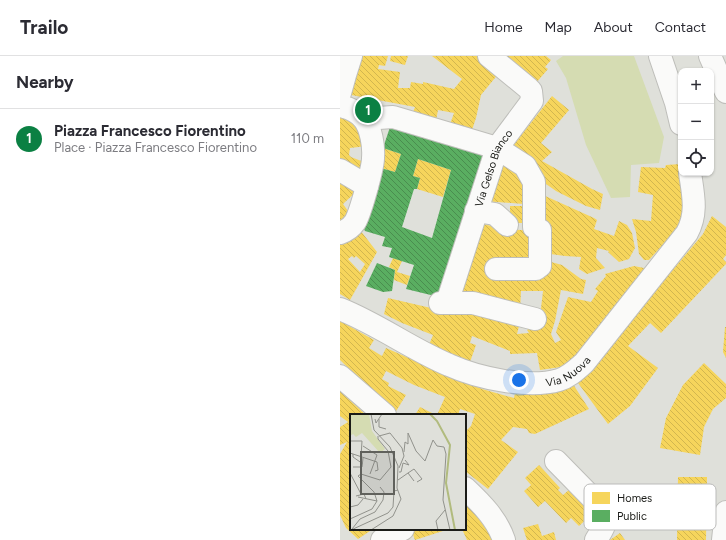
<!DOCTYPE html>
<html lang="en">
<head>
<meta charset="utf-8">
<style>
  :root { --surface:#fff; --page:#f7f7f7; --text:#2b2b33; --muted:#7c7c81; --line:#e1e1e2; --accent:#0b8043 }
  body { margin:0; font-family:Figtree,sans-serif; background:var(--page); color:var(--text) }
  .controls { position:absolute; right:12px; top:12px; display:grid; overflow:hidden; border-radius:8px; box-shadow:0 1px 3px #0004 }
  .controls button { width:36px; height:36px; display:grid; place-items:center; padding:0; border:0; border-bottom:1px solid var(--line); background:var(--surface); color:var(--text); font:20px sans-serif }
  .you { position:absolute; left:179px; top:324px; width:14px; height:14px; margin:-10px; border:3px solid #fff; border-radius:50%; background:#1a73e8; box-shadow:0 0 0 6px #1a73e833 }
  .badge { display:grid; place-items:center; width:26px; height:26px; border-radius:50%; background:var(--accent); color:#fff; font-size:13px; font-weight:700 }
  .pin { position:absolute; translate:-50% -50%; border:2px solid #fff; box-shadow:0 1px 4px #0006 }
  .list { margin:0; padding:0; list-style:none }
  h2 { display:flex; justify-content:space-between; align-items:center; height:52px; margin:0; padding:0 16px; font-size:17px }
  h2 small { font-size:13px; font-weight:400; color:var(--muted) }
  .list li { display:grid; grid-template-columns:26px 1fr auto; gap:12px; align-items:center; box-sizing:border-box; height:60px; padding:0 16px; border-top:1px solid var(--line) }
  .list b { display:block; font-size:15px; white-space:nowrap }
  .list p { margin:0; font-size:13px; white-space:nowrap; color:var(--muted) }
  .list em { font-size:13px; font-style:normal; color:var(--muted) }
  .icon { flex:none; width:22px; height:22px; fill:none; stroke:currentColor; stroke-width:2; stroke-linecap:round; stroke-linejoin:round }
  .map { position:relative; flex:none; width:386px; height:484px; overflow:hidden }
  header { display:flex; align-items:center; gap:24px; box-sizing:border-box; height:56px; padding:0 20px; background:var(--surface); border-bottom:1px solid var(--line) }
  header strong { font-size:19px }
  nav { display:flex; gap:22px; margin-inline-start:auto; font-size:14px }
  main { display:flex }
  aside { flex:1; background:var(--surface) }
  .map>svg:first-child { display:block }
  .garden { fill:#d5dcb2 }
  .homes { fill:url(#homes-back-hatch); fill-rule:evenodd }
  .public { fill:url(#public-back-hatch); fill-rule:evenodd }
  .lines { fill:none; stroke-linecap:round; stroke-linejoin:round }
  .minor-casing { stroke:#bebeba; stroke-width:24 }
  .minor { stroke:#fafaf9; stroke-width:22 }
  .labels { text-anchor:middle; stroke-width:4; stroke-linejoin:round; paint-order:stroke }
  .street-label { font-size:11px; fill:#1b1c18; stroke:#fff }
  .inset-river { fill:none; stroke:#b1bb7e; stroke-width:2 }
  .inset-road { fill:none; stroke:#91928c; stroke-width:1 }
  .view { fill:#60615c; fill-opacity:0.15; stroke:#60615c; stroke-width:2 }
  .inset-edge { fill:none; stroke:#1b1c18; stroke-width:2 }
  .key { fill:#fff; stroke:#bbbbba; stroke-width:1 }
  .key-label { font-size:11px; fill:#1b1c18 }
</style>
</head>
<body>
<header>
<strong>Trailo</strong>
<nav><a>Home</a><a>Map</a><a>About</a><a>Contact</a></nav>
</header>
<main>
<aside>
<h2>Nearby<small></small></h2>
<ul class="list">
<li><span class="badge">1</span><div><b>Piazza Francesco Fiorentino</b><p>Place · Piazza Francesco Fiorentino</p></div><em>110 m</em></li>
</ul>
</aside>
<div class="map">
<svg width="386" height="484" viewBox="0 0 386 484">
  <defs>
    <pattern id="homes-back-hatch" width="6" height="6" patternUnits="userSpaceOnUse"><rect width="6" height="6" fill="#f6d55c"/><path d="M-1 5l2 2M0 0l6 6M5-1l2 2" fill="none" stroke="#d2b64f"/></pattern>
    <pattern id="public-back-hatch" width="6" height="6" patternUnits="userSpaceOnUse"><rect width="6" height="6" fill="#5aae61"/><path d="M-1 5l2 2M0 0l6 6M5-1l2 2" fill="none" stroke="#4a8d4f"/></pattern>
  </defs>
  <rect width="100%" height="100%" fill="#dfe0da"/>
  <path class="garden" d="M223 0H294L324 81 319 107 291 109 290 141 271 142 246 89 226 22 216 5Z"/>
  <g class="homes">
    <path d="M16 0H48L45 10 39 9 38 13 60 16 58 32H70L71 26 83 28V26L114 33 122 23 92 0H139L159 17 141 39 136 62 130 80 108 74 114 57 98 54 95 70 70 64 75 51 6 38Z"/>
    <path d="M51 0H68L65 9 50 5Z"/>
    <path d="M164 0H206L211 4 205 11 208 13 196 27Z"/>
    <path d="M212 40 229 54 201 87 212 96 202 105 252 133 263 138 260 154 246 150 216 135 189 116 168 96Z"/>
    <path d="M0 59 23 69 27 90 10 92 9 99 11 101 29 108 23 126 0 111Z"/>
    <path d="M43 92 61 98 55 116 37 111Z"/>
    <path d="M158 98 186 116 184 148 144 145Z"/>
    <path d="M78 103 111 114 103 141 77 133 80 122 73 120Z"/>
    <path d="M341 108V117H345L342 170H338L336 174 309 204H304L299 198 296 176 292 163 311 165 313 139 298 136 301 111 325 112 326 109Z"/>
    <path d="M0 117 21 131 3 148 13 162 0 171Z"/>
    <path d="M203 139 254 162 257 164 254 173 274 180 279 165 287 169 292 177 295 192 289 203 279 206 268 196 269 195 257 192 256 202 265 212 247 218 239 213 241 201 225 200 203 197Z"/>
    <rect x="170" y="150" width="14" height="17"/>
    <path d="M372 160 386 171V199L383 203 386 206V208L321 277 310 267 288 290 318 312 290 350 268 368 238 327 245 317 328 214 331 216 363 178Z"/>
    <path d="M138 167 165 173 198 175 204 204 222 209 241 223 246 224 243 238 221 234 215 265 211 278 215 287 221 284 216 276 228 241 251 246 258 235 255 233 266 220 265 218 294 210 304 212 305 214 228 310 200 314 197 297 170 298V295L132 280 130 287 136 289 130 306 89 289 93 279 62 267 44 258 48 242 104 255 181 262 177 278 189 277 187 274 202 262 200 261 203 235H181L180 255 114 241Z"/>
    <path d="M17 170 37 196 10 244 0 238V187ZM12 200 14 202 16 200 25 208 20 216 8 203Z"/>
    <path d="M53 202 62 205 57 216 70 220 67 229 54 224 55 214 49 211Z"/>
    <path d="M0 265 34 284 29 292 42 300 46 292 112 321 142 333 174 342 175 337 199 339 231 325 249 353 195 378 189 377 187 373 173 371 161 384 178 396 148 433 125 415V373L127 374 131 370 135 358 120 353 118 359H97L105 341 74 329 46 315 42 323 49 327 48 330 66 339 55 357 0 304Z"/>
    <path d="M385 271H386V302L383 296Z"/>
    <path d="M364 307 386 328V342L373 353 364 371 360 399 320 392 326 362 343 329Z"/>
    <path d="M0 335 26 359H11V406L9 408 11 411V473H33L18 483 6 472 0 459V398L7 386 0 389V371L8 366 0 360Z"/>
    <path d="M80 351 96 359H75Z"/>
    <path d="M199 409 220 432 218 434 223 439 230 433 253 457 239 470 231 462 226 467 205 445 198 451 184 435 191 429 185 422Z"/>
    <path d="M338 421H367L366 484H337Z"/>
    <path d="M125 446 134 457 137 456 153 484H127L122 473H125Z"/>
    <path d="M198 468 202 480 214 476 216 484H187L183 472Z"/>
    <path d="M71 473H109L75 484Z"/>
    <path d="M280 477 285 484H270Z"/>
  </g>
  <g class="public">
    <path d="M53 62 148 91 99 241 66 233 74 209 49 201 52 192 42 190 45 181 25 175 20 165 37 111 55 116 61 98 43 92ZM78 103 111 114 92 182 62 171 74 133H77L80 122 73 120Z"/>
    <path d="M37 207 55 214 52 235 43 236 26 230Z"/>
  </g>
  <g class="lines">
    <defs>
      <g id="minor">
        <path d="M320 0 336 47 341 68"/>
        <path d="M370 0 386 36"/>
        <path d="M0 37 5 19 11 0"/>
        <path d="M0 50C9 52 18 56 24 63 31 73 34 89 33 102 33 112 20 158 15 166 11 172 6 175 0 177"/>
        <path d="M24 63 53 61 157 92 185 110 194 126V171L200 174V210L196 213H156"/>
        <path d="M0 114 27 130"/>
        <path d="M136 155 155 158 167 169"/>
        <path d="M100 247H133L195 263"/>
        <path id="s1" d="M107 247 157 92 192 45 191 35 188 32 149 0"/>
        <path id="s2" d="M0 253C38 268 71 293 109 309 138 322 188 333 219 324 229 321 236 314 244 307L347 177C358 157 353 138 350 117"/>
        <path d="M0 320 45 359"/>
        <path d="M216 405 263 453C269 465 263 473 256 484"/>
        <path d="M125 432C141 447 157 463 164 484"/>
        <path d="M42 484 63 473"/>
        <path d="M383 484 386 456"/>
      </g>
    </defs>
    <use href="#minor" class="minor-casing"/>
    <use href="#minor" class="minor"/>
  </g>
  <g class="labels">
    <g class="street-label">
      <text dy="4" stroke="none"><textPath href="#s1" startOffset="143">Via Gelso Bianco</textPath></text>
      <text dy="4" stroke="none"><textPath href="#s2" startOffset="247">Via Nuova</textPath></text>
    </g>
  </g>
  <g transform="translate(10 358)">
    <rect width="116" height="116" fill="#dfe0da"/>
    <path d="M0 0H19L22 17 35 35 30 39 12 19 6 23 3 20 0 22Z" fill="#d5dcb2"/>
    <path class="inset-river" d="M80 0 87 7 100 31 96 69 105 116"/>
    <path class="inset-road" d="M25 5 26 9 32 0M29 5V13L36 15M29 22 40 19 52 34 54 42 49 54M0 27H12L11 43M13 32 27 41 20 60M54 38 55 28 58 30V19L66 37 75 47 83 26 87 32 94 33 96 40 93 86 100 116M0 39 27 48 28 56 25 57M3 40V43L13 50M3 53H12L13 44M49 58H51L53 49 59 51 55 46M0 59 11 80M48 66 58 59M64 67 58 59 64 55 72 65 67 68M6 82 14 80 16 85M8 83 27 87M27 87 24 78 8 62 11 60 30 66 41 53 38 37 28 25V22M0 93 8 91 13 85M0 105 22 95 27 87M2 115 10 105 25 98 33 86 34 78 30 73M1 116 38 99 43 93 44 77 48 76M21 116 43 102 51 85 47 74 48 52 40 33 24 16 21 0M88 116 86 107 95 96"/>
    <path class="view" d="M11 38H44V80H11Z"/>
    <rect width="116" height="116" class="inset-edge"/>
  </g>
  <rect x="244" y="428" width="132" height="46" rx="6" class="key"/>
  <rect x="252" y="436" width="18" height="12" fill="#f6d55c"/>
  <rect x="252" y="454" width="18" height="12" fill="#5aae61"/>
  <g class="key-label">
    <text x="277" y="446">Homes</text>
    <text x="277" y="464">Public</text>
  </g>
</svg>
<div class="controls">
<button>+</button>
<button>−</button>
<button><svg class="icon" aria-label="locate" viewBox="0 0 24 24"><circle cx="12" cy="12" r="6"/><path d="M12 2v4M12 18v4M2 12h4M18 12h4"/></svg></button>
</div>
<div class="you"></div>
<div class="pin badge" style="left:28px;top:54px">1</div>
</div>
</main>
</body>
</html>
